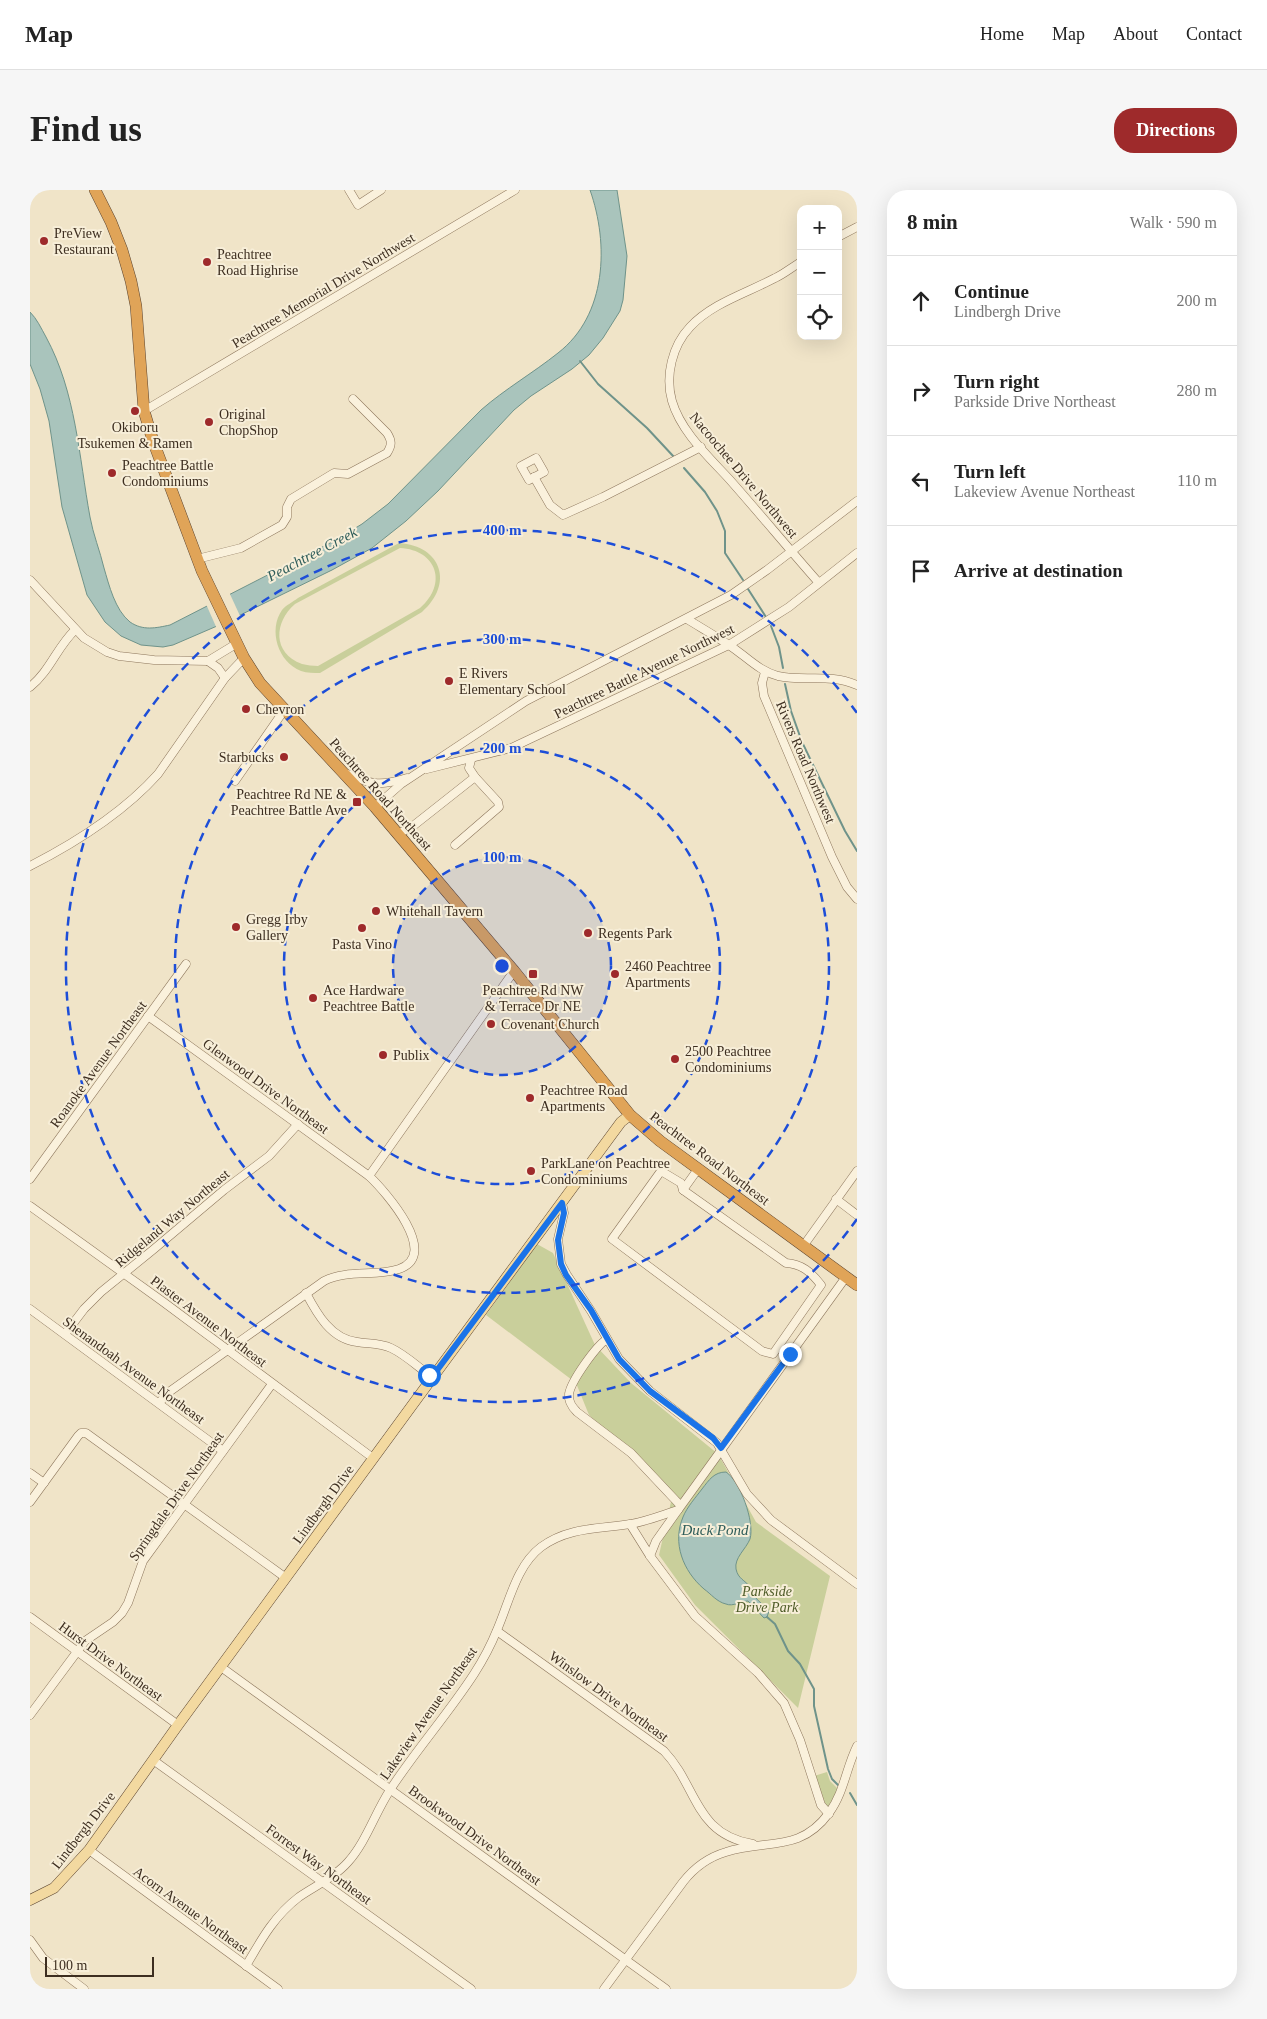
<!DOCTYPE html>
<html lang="en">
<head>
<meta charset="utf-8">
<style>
  :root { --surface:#fff; --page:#f6f6f6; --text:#222; --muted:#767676; --line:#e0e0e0; --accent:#9e2a2b }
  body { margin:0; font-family:Georgia,serif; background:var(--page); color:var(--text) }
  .controls { position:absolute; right:15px; top:15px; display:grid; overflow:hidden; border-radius:10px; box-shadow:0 5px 20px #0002 }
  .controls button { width:45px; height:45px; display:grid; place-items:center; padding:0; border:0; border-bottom:1px solid var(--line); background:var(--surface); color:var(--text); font:25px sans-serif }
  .scale { position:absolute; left:15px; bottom:12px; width:109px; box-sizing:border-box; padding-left:5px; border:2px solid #3d2e20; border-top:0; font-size:14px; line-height:18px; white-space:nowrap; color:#3d2e20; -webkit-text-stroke:4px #f7eed8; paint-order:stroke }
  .stop { position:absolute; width:15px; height:15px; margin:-11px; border:4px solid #1a73e8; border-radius:50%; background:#fff }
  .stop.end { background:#1a73e8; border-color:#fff; box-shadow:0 1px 5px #0008 }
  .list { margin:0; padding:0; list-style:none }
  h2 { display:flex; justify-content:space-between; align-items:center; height:65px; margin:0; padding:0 20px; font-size:21px }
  h2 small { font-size:16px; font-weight:400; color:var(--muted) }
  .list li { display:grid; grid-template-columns:32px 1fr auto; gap:15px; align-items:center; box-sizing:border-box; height:90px; padding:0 20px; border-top:1px solid var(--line) }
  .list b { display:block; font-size:19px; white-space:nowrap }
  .list p { margin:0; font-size:16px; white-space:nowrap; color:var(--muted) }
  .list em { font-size:16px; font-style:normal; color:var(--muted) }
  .icon { flex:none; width:28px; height:28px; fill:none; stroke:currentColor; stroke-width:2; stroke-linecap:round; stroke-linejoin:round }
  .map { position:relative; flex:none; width:827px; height:1799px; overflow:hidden; border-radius:20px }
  header { display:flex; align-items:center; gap:30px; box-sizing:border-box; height:70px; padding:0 25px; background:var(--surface); border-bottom:1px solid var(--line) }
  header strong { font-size:24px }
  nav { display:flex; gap:28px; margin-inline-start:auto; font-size:18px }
  .intro { display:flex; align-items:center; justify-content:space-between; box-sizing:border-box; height:120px; padding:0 30px }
  h1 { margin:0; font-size:35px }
  .button { padding:12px 22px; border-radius:20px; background:var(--accent); color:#fff; font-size:18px; font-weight:700 }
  main { display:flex; gap:30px; padding:0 30px }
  aside { flex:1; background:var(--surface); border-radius:20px; box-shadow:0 5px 20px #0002 }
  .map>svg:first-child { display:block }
  .green { fill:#c9cf9b; fill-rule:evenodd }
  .water { fill:#a9c4bc; stroke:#6f938a }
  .pier { fill:#f0e4c8 }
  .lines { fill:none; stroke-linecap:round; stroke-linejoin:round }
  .stream { stroke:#6f938a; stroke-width:2 }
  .minor-casing { stroke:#8d765c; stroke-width:9 }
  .major-casing { stroke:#5b4430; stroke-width:11 }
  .highway-casing { stroke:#5b4430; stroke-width:12 }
  .minor { stroke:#faf1dc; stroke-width:8 }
  .major { stroke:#f3d9a0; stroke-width:10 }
  .highway { stroke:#e0a458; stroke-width:11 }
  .route { stroke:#1a73e8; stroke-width:6 }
  .ring { fill:none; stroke:#1d4ed8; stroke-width:2.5; stroke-dasharray:9 6 }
  .poi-dot { fill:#9e2a2b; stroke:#f7eed8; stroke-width:2 }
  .labels { text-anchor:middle; stroke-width:4; stroke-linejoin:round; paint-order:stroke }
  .poi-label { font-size:14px; fill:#3d2e20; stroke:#f7eed8; text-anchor:start }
  .street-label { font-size:14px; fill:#3d2e20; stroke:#f7eed8 }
  .park-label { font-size:14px; font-style:italic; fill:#4d5a26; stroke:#f7eed8 }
  .water-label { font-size:15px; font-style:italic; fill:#2f5d5a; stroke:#f7eed8 }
  .centre { fill:#1d4ed8; stroke:#f7eed8; stroke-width:2.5 }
  .ring-label { font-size:15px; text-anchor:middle; font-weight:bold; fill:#1d4ed8; stroke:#f7eed8; stroke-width:4; stroke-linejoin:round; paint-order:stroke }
</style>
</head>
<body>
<header>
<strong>Map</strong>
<nav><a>Home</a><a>Map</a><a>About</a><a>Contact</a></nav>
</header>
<div class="intro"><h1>Find us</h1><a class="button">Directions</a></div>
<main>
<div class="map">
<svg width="827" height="1799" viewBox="0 0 827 1799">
  <rect width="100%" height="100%" fill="#f0e4c8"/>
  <g class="green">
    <path d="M369 353C412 356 424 394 392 422L290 483C284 483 277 483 271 481 248 472 238 440 252 420 256 415 263 412 268 408ZM370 358C407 360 418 394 390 418L288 476C283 476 277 475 272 474 242 463 244 432 265 414Z"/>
    <path d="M507 1054 523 1063 565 1155 601 1193 688 1264 726 1332 800 1386 768 1518 665 1415 629 1365 643 1303 559 1225 546 1193 456 1125Z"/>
    <path d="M797 1582 800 1591 808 1599 798 1620 784 1586Z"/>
  </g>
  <g class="water">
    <path d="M560 0H587L597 66 593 110 590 121 573 148 559 165 542 179 501 206 484 220 408 301 376 331 342 358 302 380 194 433 143 455 133 457 111 455 91 446 75 432 57 405 32 317 19 231 10 199 0 174V122C7 129 11 138 16 147 46 202 49 267 60 327 63 344 70 361 74 378 79 395 85 420 100 432 113 441 126 438 140 435L304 351 332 334 358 314 451 220C475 199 503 183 528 163 577 125 579 54 560 0Z"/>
    <path d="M696 1282C710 1291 725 1332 720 1349 716 1359 704 1368 706 1379 708 1389 715 1390 720 1397 722 1400 722 1404 725 1407 729 1412 735 1416 739 1421L737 1427 734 1428 718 1411C711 1411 703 1417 696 1414 687 1412 681 1404 674 1399 653 1381 642 1353 653 1327 657 1317 666 1307 672 1299 679 1290 684 1282 696 1282Z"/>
  </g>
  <path class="pier" d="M199 402 211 428 187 439 176 414Z"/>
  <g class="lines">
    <g class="stream">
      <path d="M550 171 568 194 617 238 644 267"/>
      <path d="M654 278 675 302 687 321 695 341V363L713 390"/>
      <path d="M718 399 736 427"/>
      <path d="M741 436 749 457 753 478"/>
      <path d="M755 494 761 521 772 552 815 641 827 661"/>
      <path d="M737 1427 745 1434 758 1461 770 1474 784 1499V1516L798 1579 802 1589 809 1596"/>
      <path d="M820 1603 827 1615"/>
    </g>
    <defs>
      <g id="minor">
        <path d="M319 0 328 15 351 0"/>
        <path d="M808 47 827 37"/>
        <path d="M771 72C762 77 754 84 745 88 717 103 682 113 660 137 642 156 635 186 642 211 651 242 679 267 700 290 730 324 759 359 789 393"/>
        <path d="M114 221 485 0"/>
        <path d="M506 268 514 282 499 290 491 276Z"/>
        <path d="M504 287 520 315 533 325 573 307 671 257"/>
        <path d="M167 369 211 358 252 335 257 327V317L261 309 304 283 318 284 357 263C362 255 362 251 357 243L323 209"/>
        <path d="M0 390 54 448 77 462 89 466 124 470 178 471 206 454"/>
        <path d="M657 429C673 439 691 449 706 460 720 470 730 481 748 486 775 492 799 483 827 495"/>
        <path d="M178 471 188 478 195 488"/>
        <path d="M735 482 732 493 734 506 802 667 817 697 827 709"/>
        <path d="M0 497C20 481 27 457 45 440"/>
        <path d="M397 579 481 558 699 455 759 417 827 363"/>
        <path d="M318 584C341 595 352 596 377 588"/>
        <path d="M205 591 255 519"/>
        <path d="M345 617 371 594 496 511 701 405 737 380 827 311"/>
        <path d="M368 644 383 636 445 587"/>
        <path d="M425 655 469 617 468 612 445 587 439 578 441 570"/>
        <path d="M0 676C47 652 93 623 128 584L195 488 214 468"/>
        <path d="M118 826 339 986C356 1002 411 1065 369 1079 345 1087 318 1079 294 1091L139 1202 129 1213"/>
        <path d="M631 981 651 993 653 1000 756 1073C772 1074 781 1082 791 1095L743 1164 732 1161 582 1049Z"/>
        <path d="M339 986 484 781"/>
        <path d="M0 989 156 774"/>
        <path d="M653 1000 668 979"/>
        <path d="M806 1009 827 1025"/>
        <path d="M532 1013 534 1023 528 1049 531 1074 537 1085 561 1121 589 1169 620 1201 687 1253 717 1304 741 1330 827 1394"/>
        <path d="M0 1016 132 1111 343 1268"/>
        <path d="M774 1055 827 981"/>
        <path d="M276 1103C287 1124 301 1149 327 1152 338 1154 350 1153 361 1158 376 1165 389 1178 402 1187"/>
        <path d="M0 1119 193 1261"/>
        <path d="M35 1144 54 1119 71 1102 124 1059 194 1000 239 966 268 934"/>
        <path d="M577 1149C566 1156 541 1191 539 1204 538 1211 542 1217 547 1222L601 1263 650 1315"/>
        <path d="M0 1283 14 1293"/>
        <path d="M0 1312 48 1246 51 1243H56L256 1388"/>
        <path d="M600 1334 620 1366 665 1426 728 1483 754 1513 770 1550 791 1615 799 1624"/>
        <path d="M620 1366 626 1351 648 1320"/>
        <path d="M0 1427 148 1535"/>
        <path d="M467 1441 634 1561C668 1597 664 1644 723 1654"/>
        <path d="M191 1477 636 1799"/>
        <path d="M0 1525 55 1451 83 1432 92 1423 98 1413 113 1371 242 1194"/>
        <path d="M123 1570 441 1799"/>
        <path d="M59 1660 248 1799"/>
        <path d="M0 1750 13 1768 54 1799"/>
        <path d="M216 1776C231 1750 244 1726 269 1707 285 1696 305 1687 318 1672 336 1652 345 1623 360 1600 386 1560 418 1524 444 1484 453 1470 461 1455 467 1440 479 1413 486 1376 511 1357 538 1337 569 1339 601 1334 617 1331 632 1325 648 1320L816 1087"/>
        <path d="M574 1799 653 1692C664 1678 679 1667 696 1662 736 1649 770 1663 799 1623 814 1603 816 1578 827 1556"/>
      </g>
      <path id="major" d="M0 1710 24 1698 59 1660 148 1535 386 1210 591 932 600 925"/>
      <path id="highway" d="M65 0 81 32 92 60 101 91 106 116 114 221 123 251 172 381 214 468 230 493 345 617 484 781 600 925 630 951 827 1095"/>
    </defs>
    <use href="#minor" class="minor-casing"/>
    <use href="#major" class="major-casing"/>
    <use href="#highway" class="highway-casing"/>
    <use href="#minor" class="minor"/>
    <use href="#major" class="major"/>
    <use href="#highway" class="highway"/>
  </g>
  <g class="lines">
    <path class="route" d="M399 1185 402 1187 532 1013 534 1023 528 1050 531 1074 536 1085 561 1120 589 1169 620 1201 683 1248 691 1258 760 1164"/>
  </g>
  <circle cx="472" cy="776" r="109" fill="#1d4ed8" fill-opacity=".12"/>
  <g class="ring">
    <circle cx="472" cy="776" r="109"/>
    <circle cx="472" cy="776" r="218"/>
    <circle cx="472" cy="776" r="327"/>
    <path d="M827 1029A436 436 0 1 1 827 523"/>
  </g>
  <g class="poi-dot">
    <circle cx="14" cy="51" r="5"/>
    <circle cx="177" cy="72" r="5"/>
    <circle cx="105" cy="221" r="5"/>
    <circle cx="179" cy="232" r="5"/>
    <circle cx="82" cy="283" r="5"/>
    <circle cx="419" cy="491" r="5"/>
    <circle cx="216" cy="519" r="5"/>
    <circle cx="254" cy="567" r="5"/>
    <rect x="322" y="607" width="10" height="10" rx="2.5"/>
    <circle cx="346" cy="721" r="5"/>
    <circle cx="206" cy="737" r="5"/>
    <circle cx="332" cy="738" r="5"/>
    <circle cx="558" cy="743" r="5"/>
    <rect x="498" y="779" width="10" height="10" rx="2.5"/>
    <circle cx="585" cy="784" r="5"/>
    <circle cx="283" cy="808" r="5"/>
    <circle cx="461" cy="834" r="5"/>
    <circle cx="353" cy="865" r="5"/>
    <circle cx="645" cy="869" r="5"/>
    <circle cx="500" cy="908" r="5"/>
    <circle cx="501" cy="981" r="5"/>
  </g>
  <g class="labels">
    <g class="poi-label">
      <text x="24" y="48">PreView<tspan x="24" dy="16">Restaurant</tspan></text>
      <text x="187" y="69">Peachtree<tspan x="187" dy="16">Road Highrise</tspan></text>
      <text x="189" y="229">Original<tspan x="189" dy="16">ChopShop</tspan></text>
      <text x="105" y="242" text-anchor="middle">Okiboru<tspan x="105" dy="16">Tsukemen &amp; Ramen</tspan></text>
      <text x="92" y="280">Peachtree Battle<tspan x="92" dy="16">Condominiums</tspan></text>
      <text x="429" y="488">E Rivers<tspan x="429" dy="16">Elementary School</tspan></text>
      <text x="226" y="524">Chevron</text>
      <text x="244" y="572" text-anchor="end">Starbucks</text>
      <text x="317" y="609" text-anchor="end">Peachtree Rd NE &amp;<tspan x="317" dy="16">Peachtree Battle Ave</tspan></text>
      <text x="356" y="726">Whitehall Tavern</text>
      <text x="216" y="734">Gregg Irby<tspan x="216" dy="16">Gallery</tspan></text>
      <text x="568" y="748">Regents Park</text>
      <text x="332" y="759" text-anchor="middle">Pasta Vino</text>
      <text x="595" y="781">2460 Peachtree<tspan x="595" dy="16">Apartments</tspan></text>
      <text x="293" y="805">Ace Hardware<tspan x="293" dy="16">Peachtree Battle</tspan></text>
      <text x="503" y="805" text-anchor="middle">Peachtree Rd NW<tspan x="503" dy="16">&amp; Terrace Dr NE</tspan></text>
      <text x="471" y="839">Covenant Church</text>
      <text x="655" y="866">2500 Peachtree<tspan x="655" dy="16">Condominiums</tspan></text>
      <text x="363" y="870">Publix</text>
      <text x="510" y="905">Peachtree Road<tspan x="510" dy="16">Apartments</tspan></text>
      <text x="511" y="978">ParkLane on Peachtree<tspan x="511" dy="16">Condominiums</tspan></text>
    </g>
    <g class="street-label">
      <text transform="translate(293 100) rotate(-31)" y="5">Peachtree Memorial Drive Northwest</text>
      <text transform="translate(714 285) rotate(50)" y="5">Nacoochee Drive Northwest</text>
      <text transform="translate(614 481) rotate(-26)" y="5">Peachtree Battle Avenue Northwest</text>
      <text transform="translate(776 572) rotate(67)" y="5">Rivers Road Northwest</text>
      <text transform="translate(351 604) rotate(48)" y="5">Peachtree Road Northeast</text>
      <text transform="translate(68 874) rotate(-54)" y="5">Roanoke Avenue Northeast</text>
      <text transform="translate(236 896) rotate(36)" y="5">Glenwood Drive Northeast</text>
      <text transform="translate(680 968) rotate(37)" y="5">Peachtree Road Northeast</text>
      <text transform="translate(142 1028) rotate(-40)" y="5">Ridgeland Way Northeast</text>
      <text transform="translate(179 1131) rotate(37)" y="5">Plaster Avenue Northeast</text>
      <text transform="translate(104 1180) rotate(36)" y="5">Shenandoah Avenue Northeast</text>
      <text transform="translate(146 1306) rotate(-55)" y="5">Springdale Drive Northeast</text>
      <text transform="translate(293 1314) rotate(-54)" y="5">Lindbergh Drive</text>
      <text transform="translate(81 1471) rotate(36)" y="5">Hurst Drive Northeast</text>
      <text transform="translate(579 1506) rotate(36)" y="5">Winslow Drive Northeast</text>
      <text transform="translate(398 1523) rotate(-55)" y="5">Lakeview Avenue Northeast</text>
      <text transform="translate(53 1640) rotate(-52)" y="5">Lindbergh Drive</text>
      <text transform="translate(445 1645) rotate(36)" y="5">Brookwood Drive Northeast</text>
      <text transform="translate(289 1674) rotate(36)" y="5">Forrest Way Northeast</text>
      <text transform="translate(161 1720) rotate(36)" y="5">Acorn Avenue Northeast</text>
    </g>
    <g class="park-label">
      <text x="737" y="1406">Parkside<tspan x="737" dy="16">Drive Park</tspan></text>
    </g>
    <g class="water-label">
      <text transform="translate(282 364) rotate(-28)" y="5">Peachtree Creek</text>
      <text x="685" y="1345">Duck Pond</text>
    </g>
  </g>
  <circle cx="472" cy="776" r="8" class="centre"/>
  <g class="ring-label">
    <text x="472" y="345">400 m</text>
    <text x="472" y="454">300 m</text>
    <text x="472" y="563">200 m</text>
    <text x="472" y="672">100 m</text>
  </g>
</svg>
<div class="controls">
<button>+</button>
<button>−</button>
<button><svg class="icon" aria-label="locate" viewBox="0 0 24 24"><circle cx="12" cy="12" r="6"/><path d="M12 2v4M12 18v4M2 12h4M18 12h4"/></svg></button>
</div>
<div class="scale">100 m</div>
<div class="stop" style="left:399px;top:1185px"></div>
<div class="stop end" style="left:760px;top:1164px"></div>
</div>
<aside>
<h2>8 min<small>Walk · 590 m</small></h2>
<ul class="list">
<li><svg class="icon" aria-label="ahead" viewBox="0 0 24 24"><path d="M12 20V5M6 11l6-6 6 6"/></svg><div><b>Continue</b><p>Lindbergh Drive</p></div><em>200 m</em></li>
<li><svg class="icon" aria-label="right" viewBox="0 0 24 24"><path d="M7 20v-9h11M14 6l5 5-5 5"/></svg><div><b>Turn right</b><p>Parkside Drive Northeast</p></div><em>280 m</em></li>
<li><svg class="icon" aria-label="left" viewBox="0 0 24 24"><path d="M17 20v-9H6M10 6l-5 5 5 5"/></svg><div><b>Turn left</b><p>Lakeview Avenue Northeast</p></div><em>110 m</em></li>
<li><svg class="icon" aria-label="arrive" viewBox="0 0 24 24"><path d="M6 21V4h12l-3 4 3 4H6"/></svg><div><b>Arrive at destination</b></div></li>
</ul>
</aside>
</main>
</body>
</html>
